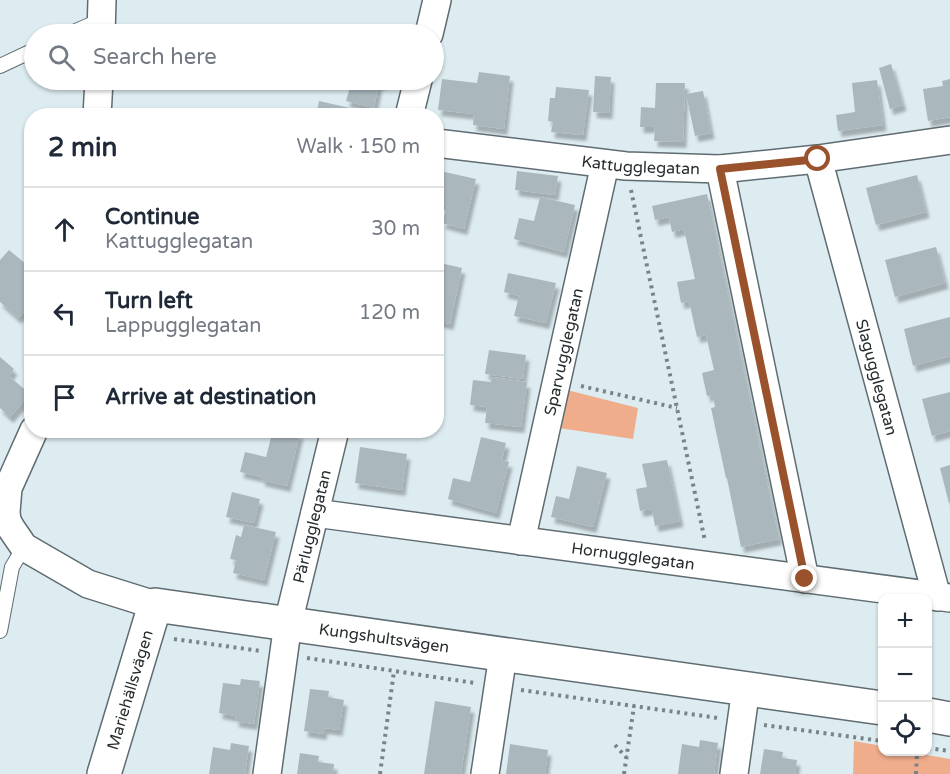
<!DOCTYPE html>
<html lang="en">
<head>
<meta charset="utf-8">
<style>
  :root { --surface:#fff; --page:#f6f6f7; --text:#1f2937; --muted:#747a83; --line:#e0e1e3 }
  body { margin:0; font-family:"Varela Round",sans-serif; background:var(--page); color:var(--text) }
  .controls { position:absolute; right:18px; bottom:18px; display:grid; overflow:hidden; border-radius:12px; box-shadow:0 2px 4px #0004 }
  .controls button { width:54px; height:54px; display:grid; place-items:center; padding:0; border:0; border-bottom:2px solid var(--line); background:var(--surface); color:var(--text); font:30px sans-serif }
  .stop { position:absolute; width:18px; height:18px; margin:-14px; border:4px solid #99522c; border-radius:50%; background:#fff }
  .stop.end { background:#99522c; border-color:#fff; box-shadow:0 2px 6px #0008 }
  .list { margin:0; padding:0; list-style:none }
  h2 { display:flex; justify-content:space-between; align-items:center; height:78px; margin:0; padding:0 24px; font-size:26px }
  h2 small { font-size:20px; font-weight:400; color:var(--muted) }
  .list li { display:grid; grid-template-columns:39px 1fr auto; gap:18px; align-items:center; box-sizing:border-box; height:84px; padding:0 24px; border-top:2px solid var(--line) }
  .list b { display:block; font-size:22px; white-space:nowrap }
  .list p { margin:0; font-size:20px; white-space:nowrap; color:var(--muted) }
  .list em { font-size:20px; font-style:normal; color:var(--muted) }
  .icon { flex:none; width:33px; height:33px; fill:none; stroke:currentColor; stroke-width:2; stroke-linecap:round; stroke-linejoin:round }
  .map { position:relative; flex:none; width:950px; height:774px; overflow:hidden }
  .search { position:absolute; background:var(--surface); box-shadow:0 2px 4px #0004; left:24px; top:24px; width:420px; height:66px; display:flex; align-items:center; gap:15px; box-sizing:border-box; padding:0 21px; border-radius:33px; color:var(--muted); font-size:22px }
  .panel { position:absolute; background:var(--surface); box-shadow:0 2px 4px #0004; left:24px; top:108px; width:420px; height:330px; border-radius:24px }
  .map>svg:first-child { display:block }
  .green { fill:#f0ad8c }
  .building { fill:#aab8bd; filter:url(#shadow) }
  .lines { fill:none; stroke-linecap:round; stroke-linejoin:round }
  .service-casing { stroke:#5f6c71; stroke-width:16 }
  .minor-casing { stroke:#5f6c71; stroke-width:30 }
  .tertiary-casing { stroke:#5f6c71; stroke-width:36 }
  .path { stroke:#7a8487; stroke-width:4; stroke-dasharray:3 4.5; stroke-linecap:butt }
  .service { stroke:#fff; stroke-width:14 }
  .minor { stroke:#fff; stroke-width:27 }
  .tertiary { stroke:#fff; stroke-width:33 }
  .route { stroke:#99522c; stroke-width:8 }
  .labels { text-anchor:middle; stroke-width:6; stroke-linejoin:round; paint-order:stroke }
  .street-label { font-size:16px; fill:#272d2f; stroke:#eaf9ff }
</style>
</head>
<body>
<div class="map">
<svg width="950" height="774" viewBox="0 0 950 774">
  <defs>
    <filter id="shadow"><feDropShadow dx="3.5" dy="6" stdDeviation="1.5" flood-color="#0004"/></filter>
  </defs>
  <rect width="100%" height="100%" fill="#ddecf1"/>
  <g class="green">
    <path d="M567 390 638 408 633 439 559 428Z"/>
    <path d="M854 741 882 746V752H910L950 759V774H853Z"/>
  </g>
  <g class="building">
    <path d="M891 64 903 105 890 109 879 68Z"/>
    <path d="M479 72 510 76 504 129 473 125 474 114 438 110 442 79 477 83Z"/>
    <path d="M595 76 611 77 609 113 593 112Z"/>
    <path d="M950 79V117L928 121 923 89 943 86 942 81Z"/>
    <path d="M352 80H384L383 84 379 83 374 108 346 101Z"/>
    <path d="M877 80 883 125 838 131 836 115 855 112 852 83Z"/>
    <path d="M656 83H685L683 142 654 141 655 127H640L641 107 655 108Z"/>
    <path d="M556 87 589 90 583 135 551 132 553 122 548 121 550 98H555Z"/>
    <path d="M703 91 711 133 695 136 686 94Z"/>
    <path d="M319 101 350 108 348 116H316Z"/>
    <path d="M436 170 476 179 464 229 442 223 447 206 436 204Z"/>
    <path d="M517 171 558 176 555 195 515 190Z"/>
    <path d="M917 175 926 212 876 225 866 188Z"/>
    <path d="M707 194 779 539 741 547 727 478H726L711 408 715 407 713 395 707 396 702 373 714 370 706 335 697 337 689 301 681 303 677 282 695 279 684 229 672 232 669 217 655 220 652 206Z"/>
    <path d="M540 197 575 205 564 252 514 239 519 218 534 221Z"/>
    <path d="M936 247 945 283 895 297 885 260Z"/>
    <path d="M9 250 32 269V302L18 318 0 302V260Z"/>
    <path d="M436 262 462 268 450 324 436 321Z"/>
    <path d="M508 273 556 283 546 323 514 316 519 296 504 292Z"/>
    <path d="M950 317V356L913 366 904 329Z"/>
    <path d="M489 350 526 355 523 379 485 374Z"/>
    <path d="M0 357 14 369 9 376 30 394 10 417 0 408Z"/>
    <path d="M492 377 527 382 521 427 485 423 487 407 470 405 473 380 491 382Z"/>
    <path d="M950 392V431L932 436 922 399Z"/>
    <path d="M273 430 300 433 287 486 261 480 262 477 240 472 245 452 266 457Z"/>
    <path d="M481 437 506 443 502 460 509 462 496 513 448 499 453 478 470 482Z"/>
    <path d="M360 447 407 454 402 490 355 483Z"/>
    <path d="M667 460 680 521 655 526 652 509 640 511 636 489 647 487 642 464Z"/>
    <path d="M950 465V503H949L940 468Z"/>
    <path d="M577 466 607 473 593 527 551 517 556 496 569 499Z"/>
    <path d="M232 492 260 499 254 523 226 517Z"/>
    <path d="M244 525 276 532 264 580 233 573 236 560 230 559 236 535 241 537Z"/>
    <path d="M241 679 260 681 254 724 235 721 236 716 219 713 223 683 240 685Z"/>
    <path d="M310 689 329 691 328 697 344 700 339 730 324 728 323 734 304 731Z"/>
    <path d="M435 701 471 707 461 774H424Z"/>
    <path d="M700 740 718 743 714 774H678L682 744 699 747Z"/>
    <path d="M231 743 249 746 245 774H209L213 747 230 750Z"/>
    <path d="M510 744 548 750 545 774H506Z"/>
    <path d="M764 749 783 752 782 758 797 760 795 774H760Z"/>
    <path d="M300 753 319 756 318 762 334 764 333 774H297Z"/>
  </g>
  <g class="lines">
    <defs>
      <g id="service">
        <path d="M69 34 101 20"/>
        <path d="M0 66 34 50"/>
        <path d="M0 631 12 567 24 547"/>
      </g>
      <g id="minor">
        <path d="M101 34 102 0"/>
        <path d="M429 34 437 0"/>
        <path d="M97 116 99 80"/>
        <path d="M409 116 418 80"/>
        <path id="s1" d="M436 143 626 166 720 169 818 159 950 140"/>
        <path id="s2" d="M818 159 937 597"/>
        <path d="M720 169 805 579"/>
        <path d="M34 430 8 488 6 512 7 521 11 528 24 547 88 584 155 605"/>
        <path id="s3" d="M315 513 950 598"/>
        <path id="s4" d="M521 541 605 164"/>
        <path id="s5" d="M267 774 288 623 335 430"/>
        <path d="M485 774 503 655"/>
        <path d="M734 774 746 688"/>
      </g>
      <g id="tertiary">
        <path d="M928 715 950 719"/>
        <path id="s6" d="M104 774 155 605 882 708"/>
      </g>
    </defs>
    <use href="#service" class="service-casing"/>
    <use href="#minor" class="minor-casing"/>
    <use href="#tertiary" class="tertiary-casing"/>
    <g class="path">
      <path d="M631 190 705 541"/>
      <path d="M581 386 677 408"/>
      <path d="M174 639 261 651"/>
      <path d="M307 658 475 683"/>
      <path d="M521 690 718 718"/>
      <path d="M764 725 882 741"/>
      <path d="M615 745 626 757"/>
      <path d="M928 748 950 751"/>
      <path d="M380 774 394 671"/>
      <path d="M624 774 634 706"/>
      <path d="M916 774 917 752"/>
    </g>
    <use href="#service" class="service"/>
    <use href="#minor" class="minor"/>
    <use href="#tertiary" class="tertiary"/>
  </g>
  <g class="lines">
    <path class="route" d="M805 579 720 169 818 159"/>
  </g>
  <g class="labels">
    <g class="street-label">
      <text dy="6" stroke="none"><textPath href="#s1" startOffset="206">Kattugglegatan</textPath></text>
      <text dy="6" stroke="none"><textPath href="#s4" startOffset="194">Sparvugglegatan</textPath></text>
      <text dy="6" stroke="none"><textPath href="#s2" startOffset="226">Slagugglegatan</textPath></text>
      <text dy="6" stroke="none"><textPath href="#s5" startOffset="252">Pärlugglegatan</textPath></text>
      <text dy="6" stroke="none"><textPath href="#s3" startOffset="321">Hornugglegatan</textPath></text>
      <text dy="6" stroke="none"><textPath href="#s6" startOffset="408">Kungshultsvägen</textPath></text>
      <text dy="6" stroke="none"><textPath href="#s6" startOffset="88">Mariehällsvägen</textPath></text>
    </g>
  </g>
</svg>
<div class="controls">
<button>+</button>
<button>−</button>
<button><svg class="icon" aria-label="locate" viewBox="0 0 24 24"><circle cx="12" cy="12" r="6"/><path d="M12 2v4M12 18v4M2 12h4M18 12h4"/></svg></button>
</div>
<div class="stop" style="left:818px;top:159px"></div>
<div class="stop end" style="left:805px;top:579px"></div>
<div class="search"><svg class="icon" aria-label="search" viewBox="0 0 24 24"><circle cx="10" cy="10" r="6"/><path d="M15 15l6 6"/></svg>Search here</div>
<section class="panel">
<h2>2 min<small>Walk · 150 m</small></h2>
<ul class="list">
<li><svg class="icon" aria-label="ahead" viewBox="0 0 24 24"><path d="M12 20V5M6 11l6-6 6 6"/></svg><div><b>Continue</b><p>Kattugglegatan</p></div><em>30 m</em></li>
<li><svg class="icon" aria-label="left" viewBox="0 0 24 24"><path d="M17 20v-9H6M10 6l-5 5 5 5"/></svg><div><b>Turn left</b><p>Lappugglegatan</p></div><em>120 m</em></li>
<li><svg class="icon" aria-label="arrive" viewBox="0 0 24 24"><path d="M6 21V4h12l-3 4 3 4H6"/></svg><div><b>Arrive at destination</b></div></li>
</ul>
</section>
</div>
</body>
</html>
